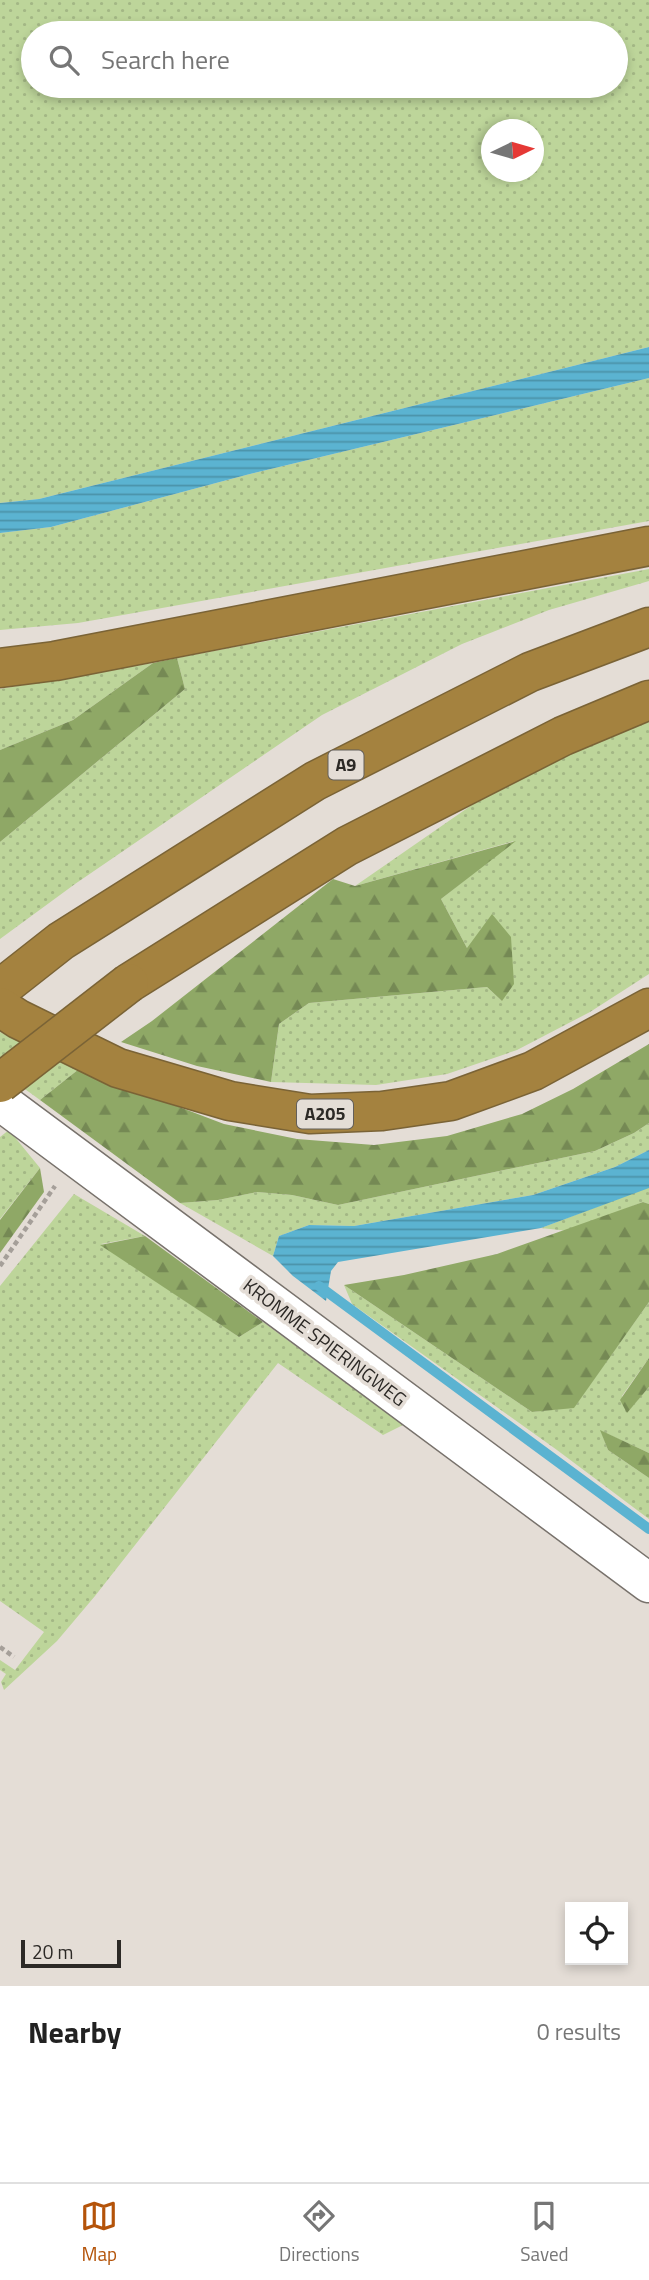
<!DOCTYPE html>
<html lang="en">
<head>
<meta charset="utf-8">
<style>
  :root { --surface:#fff; --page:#f2f2f2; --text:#222; --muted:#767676; --line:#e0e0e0; --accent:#b45309 }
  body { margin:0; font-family:"Titillium Web",sans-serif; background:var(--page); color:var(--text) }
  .controls { position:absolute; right:21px; bottom:21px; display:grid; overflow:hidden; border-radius:0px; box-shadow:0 4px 10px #0003 }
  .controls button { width:63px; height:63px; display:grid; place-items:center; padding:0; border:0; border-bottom:2px solid var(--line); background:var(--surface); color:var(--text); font:35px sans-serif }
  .compass { position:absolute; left:481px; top:119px; width:63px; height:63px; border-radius:50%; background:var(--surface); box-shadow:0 4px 10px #0003; rotate:85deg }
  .scale { position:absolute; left:21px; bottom:18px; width:100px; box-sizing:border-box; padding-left:7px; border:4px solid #2c2926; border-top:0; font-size:19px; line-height:24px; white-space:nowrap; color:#2c2926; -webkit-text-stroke:5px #e4ddd6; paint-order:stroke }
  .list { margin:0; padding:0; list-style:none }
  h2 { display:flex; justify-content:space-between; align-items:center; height:91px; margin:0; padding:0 28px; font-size:30px }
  h2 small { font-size:23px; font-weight:400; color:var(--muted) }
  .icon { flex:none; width:38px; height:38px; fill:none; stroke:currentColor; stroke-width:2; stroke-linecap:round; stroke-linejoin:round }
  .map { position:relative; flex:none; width:649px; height:1986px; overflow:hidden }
  .search { position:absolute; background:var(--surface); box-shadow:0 4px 10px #0003; left:21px; right:21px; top:21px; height:77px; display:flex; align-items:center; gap:18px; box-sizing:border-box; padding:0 24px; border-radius:38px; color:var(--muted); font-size:26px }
  .sheet { height:196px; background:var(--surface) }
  nav { display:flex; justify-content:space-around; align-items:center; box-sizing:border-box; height:98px; border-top:2px solid var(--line); background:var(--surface); font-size:19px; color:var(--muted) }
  nav a { display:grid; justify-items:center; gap:4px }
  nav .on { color:var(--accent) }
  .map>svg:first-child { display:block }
  .grass { fill:url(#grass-dots); fill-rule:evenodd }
  .forest { fill:url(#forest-firs) }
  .water { fill:url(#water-rules) }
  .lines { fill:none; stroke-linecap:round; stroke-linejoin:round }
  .stream { stroke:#5bb3d1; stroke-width:10 }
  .minor-casing { stroke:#78726c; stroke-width:41 }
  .highway-casing { stroke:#7a6336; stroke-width:41 }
  .path { stroke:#a59f99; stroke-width:4.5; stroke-dasharray:5 3.5; stroke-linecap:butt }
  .minor { stroke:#fff; stroke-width:38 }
  .highway { stroke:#a4823f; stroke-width:38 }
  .highway-bridge-casing { stroke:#7a6336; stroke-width:41; stroke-linecap:butt }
  .highway-bridge { stroke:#a4823f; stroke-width:38 }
  .labels { text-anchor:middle; stroke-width:7; stroke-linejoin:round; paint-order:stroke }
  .shield { fill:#e4ddd6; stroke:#635f5b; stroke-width:2 }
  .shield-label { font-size:18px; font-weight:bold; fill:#2c2926 }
  .street-label { font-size:19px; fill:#2c2926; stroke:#e4ddd6 }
</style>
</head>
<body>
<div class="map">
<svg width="649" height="1986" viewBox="0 0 649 1986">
  <defs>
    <pattern id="grass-dots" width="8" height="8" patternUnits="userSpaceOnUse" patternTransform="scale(1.75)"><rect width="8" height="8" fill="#bdd59a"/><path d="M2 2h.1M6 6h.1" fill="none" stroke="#a3b785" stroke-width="1.8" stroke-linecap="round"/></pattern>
    <pattern id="forest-firs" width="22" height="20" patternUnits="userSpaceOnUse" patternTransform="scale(1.75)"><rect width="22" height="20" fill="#8fa866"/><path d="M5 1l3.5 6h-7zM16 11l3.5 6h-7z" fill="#758954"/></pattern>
    <pattern id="water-rules" width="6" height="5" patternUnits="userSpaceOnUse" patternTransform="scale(1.75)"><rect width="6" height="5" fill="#5bb3d1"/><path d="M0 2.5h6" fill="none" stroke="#4b92a9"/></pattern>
  </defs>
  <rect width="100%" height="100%" fill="#e4ddd6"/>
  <g class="grass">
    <path d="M0 0H649V347L39 499 0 503ZM33 33H616V86H33ZM491 130H534V172H491Z"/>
    <path d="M649 378V521L78 623 0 630V533L51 527 246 475Z"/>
    <path d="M649 569V581L549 610 462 644 322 715 75 884 0 939V842L185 689 177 658Z"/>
    <path d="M153 663 73 720 0 750V689Z"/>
    <path d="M649 722V974L590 1012 517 1050 447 1074 376 1085 271 1082 279 1024 309 1003 487 987 502 1001 467 948 441 899 514 841 355 886 482 798 619 728Z"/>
    <path d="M0 1032 79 1069 40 1100 0 1071Z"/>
    <path d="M649 1123V1150L615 1167 533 1195 354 1226 309 1225 279 1236 273 1256 180 1203 218 1200 257 1192 292 1195 338 1205 595 1151 634 1133Z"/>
    <path d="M9 1130 40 1168 0 1219V1137Z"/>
    <path d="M649 1187V1204L643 1202 568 1231 541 1228Z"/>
    <path d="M74 1194 145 1236 101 1244 239 1337 263 1322 403 1425 383 1435 278 1363 95 1596 57 1641 4 1690 1 1682 6 1674 0 1670V1660L15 1670 44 1632 0 1601V1286Z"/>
    <path d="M344 1285 532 1412 574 1407 649 1302V1358L622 1396 627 1412 649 1387V1453L601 1431 608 1450 649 1478V1519L557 1450 352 1304Z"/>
  </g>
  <g class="forest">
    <path d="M177 658 185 689 0 842V750L73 720 153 663Z"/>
    <path d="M516 841 441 899 467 948 492 914 511 937 514 984 502 1001 487 987 309 1003 279 1024 271 1082 197 1066 121 1042 152 1021 333 879 355 886Z"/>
    <path d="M649 1044V1123L634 1133 595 1151 338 1205 292 1195 257 1192 218 1200 180 1203 40 1100 79 1069 224 1124 297 1139 374 1145 447 1136 522 1114 573 1089Z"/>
    <path d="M40 1168 44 1192 0 1253V1220Z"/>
    <path d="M643 1202 649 1204V1302L574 1408 532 1412 344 1285 404 1275 497 1254Z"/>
    <path d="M145 1236 263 1322 239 1337 100 1245Z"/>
    <path d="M649 1358V1387L627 1413 620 1400Z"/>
    <path d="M600 1430 649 1453V1478L608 1450Z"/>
  </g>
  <g class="water">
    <path d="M649 347V378L246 475 51 527 0 533V503L39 499Z"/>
    <path d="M649 1150V1188L541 1228 338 1262 331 1271 326 1301 293 1276 273 1256 279 1236 309 1225 354 1226 533 1195 615 1167Z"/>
  </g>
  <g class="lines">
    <path class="stream" d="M319 1286 649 1529"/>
    <defs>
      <path id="minor" d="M0 1101 649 1583"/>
      <g id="highway">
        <path d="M0 668 55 661 649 546"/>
        <path d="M129 983 347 846 563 736 649 700"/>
        <path d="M0 989 61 941 315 781 530 672 649 627"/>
        <path d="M0 1007 18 1019 118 1068 230 1101 310 1114 382 1111 451 1101 533 1071 649 1008"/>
      </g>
    </defs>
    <use href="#minor" class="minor-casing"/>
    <use href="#highway" class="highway-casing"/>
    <g class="path">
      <path d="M0 1266 55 1186"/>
      <path d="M0 1647 14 1657"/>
    </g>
    <use href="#minor" class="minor"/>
    <use href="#highway" class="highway"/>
    <defs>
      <path id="highway-bridge" d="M0 1083 129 983"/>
    </defs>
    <use href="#highway-bridge" class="highway-bridge-casing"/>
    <use href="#highway-bridge" class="highway-bridge"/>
  </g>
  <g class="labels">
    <g class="shield">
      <rect x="328.5" y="750.5" width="35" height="29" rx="5"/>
      <rect x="297" y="1099.5" width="56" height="29" rx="5"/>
    </g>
    <g class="shield-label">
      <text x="346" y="771">A9</text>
      <text x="325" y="1120">A205</text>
    </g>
    <g class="street-label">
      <text transform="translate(325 1342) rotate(37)" y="7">KROMME SPIERINGWEG</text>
    </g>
  </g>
</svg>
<div class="controls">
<button><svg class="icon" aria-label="locate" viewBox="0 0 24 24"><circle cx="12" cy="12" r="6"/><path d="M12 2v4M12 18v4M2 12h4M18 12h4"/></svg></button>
</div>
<svg class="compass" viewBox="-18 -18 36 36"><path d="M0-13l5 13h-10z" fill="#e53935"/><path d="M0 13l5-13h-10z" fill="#767676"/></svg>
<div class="scale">20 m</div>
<div class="search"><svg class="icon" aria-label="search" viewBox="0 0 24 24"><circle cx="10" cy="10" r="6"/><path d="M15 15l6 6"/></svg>Search here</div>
</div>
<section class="sheet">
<h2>Nearby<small>0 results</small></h2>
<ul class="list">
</ul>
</section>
<nav>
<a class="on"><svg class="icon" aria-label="map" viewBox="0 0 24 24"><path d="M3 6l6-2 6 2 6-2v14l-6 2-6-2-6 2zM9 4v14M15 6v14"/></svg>Map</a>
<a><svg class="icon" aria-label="directions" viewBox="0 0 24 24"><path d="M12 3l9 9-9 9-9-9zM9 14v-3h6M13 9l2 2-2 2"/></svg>Directions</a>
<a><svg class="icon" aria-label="saved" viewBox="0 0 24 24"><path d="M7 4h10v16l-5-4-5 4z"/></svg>Saved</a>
</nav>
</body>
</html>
